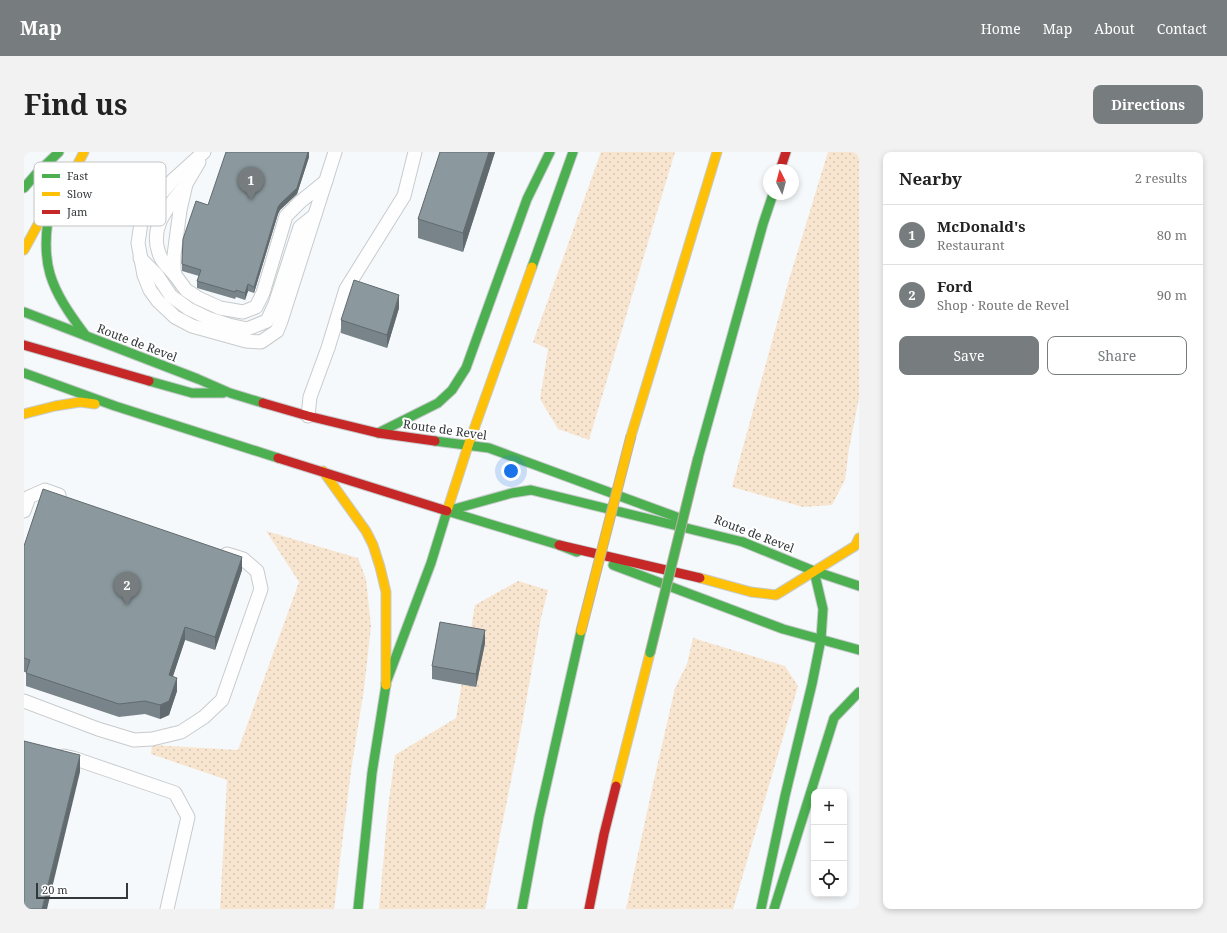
<!DOCTYPE html>
<html lang="en">
<head>
<meta charset="utf-8">
<style>
  :root { --surface:#fff; --page:#f2f2f2; --text:#222; --muted:#767676; --line:#e0e0e0; --accent:#777c7e }
  body { margin:0; font-family:"Noto Serif",serif; background:var(--page); color:var(--text) }
  .controls { position:absolute; right:12px; bottom:12px; display:grid; overflow:hidden; border-radius:8px; box-shadow:0 2px 6px #0003 }
  .controls button { width:36px; height:36px; display:grid; place-items:center; padding:0; border:0; border-bottom:1px solid var(--line); background:var(--surface); color:var(--text); font:20px sans-serif }
  .compass { position:absolute; left:739px; top:12px; width:36px; height:36px; border-radius:50%; background:var(--surface); box-shadow:0 2px 6px #0003; rotate:354deg }
  .scale { position:absolute; left:12px; bottom:10px; width:92px; box-sizing:border-box; padding-left:4px; border:2px solid #33383a; border-top:0; font-size:11px; line-height:14px; white-space:nowrap; color:#33383a; -webkit-text-stroke:3px #fff; paint-order:stroke }
  .you { position:absolute; left:487px; top:319px; width:14px; height:14px; margin:-10px; border:3px solid #fff; border-radius:50%; background:#1a73e8; box-shadow:0 0 0 6px #1a73e833 }
  .badge { display:grid; place-items:center; width:26px; height:26px; border-radius:50%; background:var(--accent); color:#fff; font-size:13px; font-weight:700 }
  .pin { position:absolute; translate:-50% -33px; filter:drop-shadow(0 1px 2px #0008) }
  .pin::after { content:''; position:absolute; top:21px; width:14px; height:12px; background:inherit; clip-path:polygon(0 0,100% 0,50% 100%) }
  .list { margin:0; padding:0; list-style:none }
  h2 { display:flex; justify-content:space-between; align-items:center; height:52px; margin:0; padding:0 16px; font-size:17px }
  h2 small { font-size:13px; font-weight:400; color:var(--muted) }
  .list li { display:grid; grid-template-columns:26px 1fr auto; gap:12px; align-items:center; box-sizing:border-box; height:60px; padding:0 16px; border-top:1px solid var(--line) }
  .list b { display:block; font-size:15px; white-space:nowrap }
  .list p { margin:0; font-size:13px; white-space:nowrap; color:var(--muted) }
  .list em { font-size:13px; font-style:normal; color:var(--muted) }
  .actions { display:flex; gap:8px; padding:12px 16px }
  .actions a { flex:1; padding:9px 0; border:1px solid var(--accent); border-radius:8px; text-align:center; font-size:14px; color:var(--accent) }
  .actions .main { background:var(--accent); color:#fff }
  .icon { flex:none; width:22px; height:22px; fill:none; stroke:currentColor; stroke-width:2; stroke-linecap:round; stroke-linejoin:round }
  .map { position:relative; flex:none; width:835px; height:757px; overflow:hidden; border-radius:8px }
  header { display:flex; align-items:center; gap:24px; box-sizing:border-box; height:56px; padding:0 20px; background:var(--accent); color:#fff }
  header strong { font-size:19px }
  nav { display:flex; gap:22px; margin-inline-start:auto; font-size:14px }
  .intro { display:flex; align-items:center; justify-content:space-between; box-sizing:border-box; height:96px; padding:0 24px }
  h1 { margin:0; font-size:28px }
  .button { padding:10px 18px; border-radius:8px; background:var(--accent); color:#fff; font-size:14px; font-weight:700 }
  main { display:flex; gap:24px; padding:0 24px }
  aside { flex:1; background:var(--surface); border-radius:8px; box-shadow:0 2px 6px #0003 }
  .map>svg:first-child { display:block }
  .grass { fill:url(#grass-dots) }
  .lines { fill:none; stroke-linecap:round; stroke-linejoin:round }
  .lane-casing { stroke:#c7cbcd; stroke-width:15 }
  .fast-casing { stroke:#c7cbcd; stroke-width:11 }
  .slow-casing { stroke:#c7cbcd; stroke-width:11 }
  .jam-casing { stroke:#c7cbcd; stroke-width:11 }
  .lane { stroke:#fefefe; stroke-width:13 }
  .fast { stroke:#4caf50; stroke-width:9 }
  .slow { stroke:#ffc107; stroke-width:9 }
  .jam { stroke:#c62828; stroke-width:9 }
  .fast-bridge-casing { stroke:#bab2a6; stroke-width:11; stroke-linecap:butt }
  .slow-bridge-casing { stroke:#bab2a6; stroke-width:11; stroke-linecap:butt }
  .fast-bridge { stroke:#4caf50; stroke-width:9 }
  .slow-bridge { stroke:#ffc107; stroke-width:9 }
  .wall { fill:#788489 }
  .shaded-wall { fill:#616b6f }
  .building { fill:#8b999f; stroke:#616b6f }
  .labels { text-anchor:middle; stroke-width:4; stroke-linejoin:round; paint-order:stroke }
  .street-label { font-size:12px; fill:#33383a; stroke:#fff }
  .key { fill:#fff; stroke:#c2c3c4; stroke-width:1 }
  .key-label { font-size:11px; fill:#33383a }
</style>
</head>
<body>
<header>
<strong>Map</strong>
<nav><a>Home</a><a>Map</a><a>About</a><a>Contact</a></nav>
</header>
<div class="intro"><h1>Find us</h1><a class="button">Directions</a></div>
<main>
<div class="map">
<svg width="835" height="757" viewBox="0 0 835 757">
  <defs>
    <pattern id="grass-dots" width="8" height="8" patternUnits="userSpaceOnUse"><rect width="8" height="8" fill="#f8e5d0"/><path d="M2 2h.1M6 6h.1" fill="none" stroke="#d5c5b3" stroke-width="1.8" stroke-linecap="round"/></pattern>
  </defs>
  <rect width="100%" height="100%" fill="#f6f9fb"/>
  <g class="grass">
    <path d="M577 0H651L565 288 534 277 516 247 524 197 509 190Z"/>
    <path d="M804 0H835V246L825 297 821 328 808 353 779 355 708 335 764 131Z"/>
    <path d="M242 379 334 406 342 427 347 474 340 537 327 619 310 757H196L203 628 127 602 128 593 214 598 275 430Z"/>
    <path d="M494 429 524 438 517 466 495 589 461 757H355L364 656 371 603 432 566 451 453Z"/>
    <path d="M669 486 761 514 774 534 709 757H602L630 628 651 536 663 512Z"/>
  </g>
  <g class="lines">
    <defs>
      <g id="lane">
        <path d="M180 0 149 28 128 52 117 71 114 91 120 123 126 138 134 149 151 165 168 174 222 189 237 190 253 179 257 169 311 0"/>
        <path d="M175 10 162 32 156 58 150 103V117L151 123 162 138 174 146 196 156 219 160 232 155 239 141 262 64 276 50 302 29"/>
        <path d="M116 106 133 123 147 144 165 157 186 167 205 173 223 177 243 169 251 152 276 75 291 63"/>
        <path d="M151 123C146 117 140 112 137 106 123 77 143 56 160 35"/>
        <path d="M284 264 286 245 304 196 322 137 380 44 391 0"/>
        <path d="M0 359 5 345 21 338 35 343"/>
        <path d="M0 549 74 577 110 588 128 587 157 580 180 565 198 548 237 437 233 419 219 407 203 402"/>
        <path d="M40 604 49 606 151 641 164 665 143 757"/>
      </g>
      <g id="fast">
        <path d="M0 36 12 22 35 0"/>
        <path d="M27 51C14 112 26 136 62 184"/>
        <path d="M508 115 549 0"/>
        <path d="M0 160 174 227 206 241 239 251"/>
        <path d="M0 221 91 254 254 306"/>
        <path d="M125 229 168 241H199"/>
        <path d="M354 281 414 251 428 238 442 216 503 47 526 0"/>
        <path d="M411 289 465 296 658 367"/>
        <path d="M674 306 739 72 749 42"/>
        <path d="M423 359 535 393 553 400"/>
        <path d="M423 359 488 341 507 338 719 390"/>
        <path d="M719 390 790 419 835 434"/>
        <path d="M589 413 759 477 835 498"/>
        <path d="M790 419 799 457 797 487"/>
        <path d="M362 531 407 411 423 359"/>
        <path d="M334 757 348 621 362 533"/>
        <path d="M498 757 515 665 557 479"/>
        <path d="M737 757 761 644 788 532 797 487"/>
        <path d="M750 757 810 566 835 540"/>
      </g>
      <g id="slow">
        <path d="M0 98 19 63 49 21 60 0"/>
        <path d="M0 262 31 254 56 250 71 252"/>
        <path d="M607 284 693 0"/>
        <path d="M299 319 342 379 349 393 356 415 362 440V533"/>
        <path d="M423 359 444 294 508 115"/>
        <path d="M676 426 727 440 752 443 831 394 835 386"/>
        <path d="M592 634 626 501"/>
      </g>
      <g id="jam">
        <path d="M756 18 762 0"/>
        <path d="M0 193 125 229"/>
        <path d="M239 251 284 264 354 281 411 289"/>
        <path d="M254 306 423 359"/>
        <path d="M535 393 676 426"/>
        <path d="M565 757 580 682 592 634"/>
      </g>
    </defs>
    <use href="#lane" class="lane-casing"/>
    <use href="#fast" class="fast-casing"/>
    <use href="#slow" class="slow-casing"/>
    <use href="#jam" class="jam-casing"/>
    <use href="#lane" class="lane"/>
    <use href="#fast" class="fast"/>
    <use href="#slow" class="slow"/>
    <use href="#jam" class="jam"/>
    <defs>
      <path id="fast-bridge" d="M626 501 674 306"/>
      <path id="slow-bridge" d="M557 479 607 284"/>
    </defs>
    <use href="#fast-bridge" class="fast-bridge-casing"/>
    <use href="#slow-bridge" class="slow-bridge-casing"/>
    <use href="#fast-bridge" class="fast-bridge"/>
    <use href="#slow-bridge" class="slow-bridge"/>
  </g>
  <g class="wall">
    <path d="M285 0V5L273 42 256 58 254 62 230 141 224 139 221 148 212 145 211 147 173 136V129L175 124 158 119V110L184 53Z"/>
    <path d="M416 0H471L439 100 394 86V67Z"/>
    <path d="M375 156 363 196 317 181V168Z"/>
    <path d="M0 394 218 418 191 498 161 488 149 524 153 539 145 563 136 567 121 562 95 565 2 534V520H0Z"/>
    <path d="M461 491 452 535 408 527V514Z"/>
  </g>
  <g class="shaded-wall">
    <path d="M284 0H285V5L273 42 256 58 254 62 230 141V135L254 55Z"/>
    <path d="M465 0H471L439 100V81Z"/>
    <path d="M224 132V139L221 148V141Z"/>
    <path d="M375 143V156L363 196V183Z"/>
    <path d="M218 405V418L191 498V485Z"/>
    <path d="M161 475V488L145 536V523Z"/>
    <path d="M461 478V491L452 535V522Z"/>
    <path d="M153 526V539L145 563 136 567V553Z"/>
    <path d="M56 603V620L23 757H18Z"/>
  </g>
  <g class="building">
    <path d="M202 0H284L273 36 256 52 254 55 230 135 224 132 221 141 212 138 211 140 173 129 177 118 158 112V110L159 87 172 49 184 53Z"/>
    <path d="M416 0H465L439 81 394 67Z"/>
    <path d="M330 128 375 143 363 183 317 168Z"/>
    <path d="M19 337 218 405 191 485 161 475 145 523 153 526 145 549 136 553 121 549 95 552 2 521 6 508 0 506V394Z"/>
    <path d="M416 470 461 478 452 522 408 514Z"/>
    <path d="M0 589 56 603 18 757H0Z"/>
  </g>
  <g class="labels">
    <g class="street-label">
      <text transform="translate(113 191) rotate(21)" y="4">Route de Revel</text>
      <text transform="translate(421 278) rotate(8)" y="4">Route de Revel</text>
      <text transform="translate(730 382) rotate(21)" y="4">Route de Revel</text>
    </g>
  </g>
  <rect x="10" y="10" width="132" height="64" rx="6" class="key"/>
  <rect x="18" y="22" width="18" height="4" fill="#4caf50"/>
  <rect x="18" y="40" width="18" height="4" fill="#ffc107"/>
  <rect x="18" y="58" width="18" height="4" fill="#c62828"/>
  <g class="key-label">
    <text x="43" y="28">Fast</text>
    <text x="43" y="46">Slow</text>
    <text x="43" y="64">Jam</text>
  </g>
</svg>
<div class="controls">
<button>+</button>
<button>−</button>
<button><svg class="icon" aria-label="locate" viewBox="0 0 24 24"><circle cx="12" cy="12" r="6"/><path d="M12 2v4M12 18v4M2 12h4M18 12h4"/></svg></button>
</div>
<svg class="compass" viewBox="-18 -18 36 36"><path d="M0-13l5 13h-10z" fill="#e53935"/><path d="M0 13l5-13h-10z" fill="#767676"/></svg>
<div class="scale">20 m</div>
<div class="you"></div>
<div class="pin badge" style="left:227px;top:48px">1</div>
<div class="pin badge" style="left:103px;top:453px">2</div>
</div>
<aside>
<h2>Nearby<small>2 results</small></h2>
<ul class="list">
<li><span class="badge">1</span><div><b>McDonald's</b><p>Restaurant</p></div><em>80 m</em></li>
<li><span class="badge">2</span><div><b>Ford</b><p>Shop · Route de Revel</p></div><em>90 m</em></li>
</ul>
<div class="actions"><a class="main">Save</a><a>Share</a></div>
</aside>
</main>
</body>
</html>
